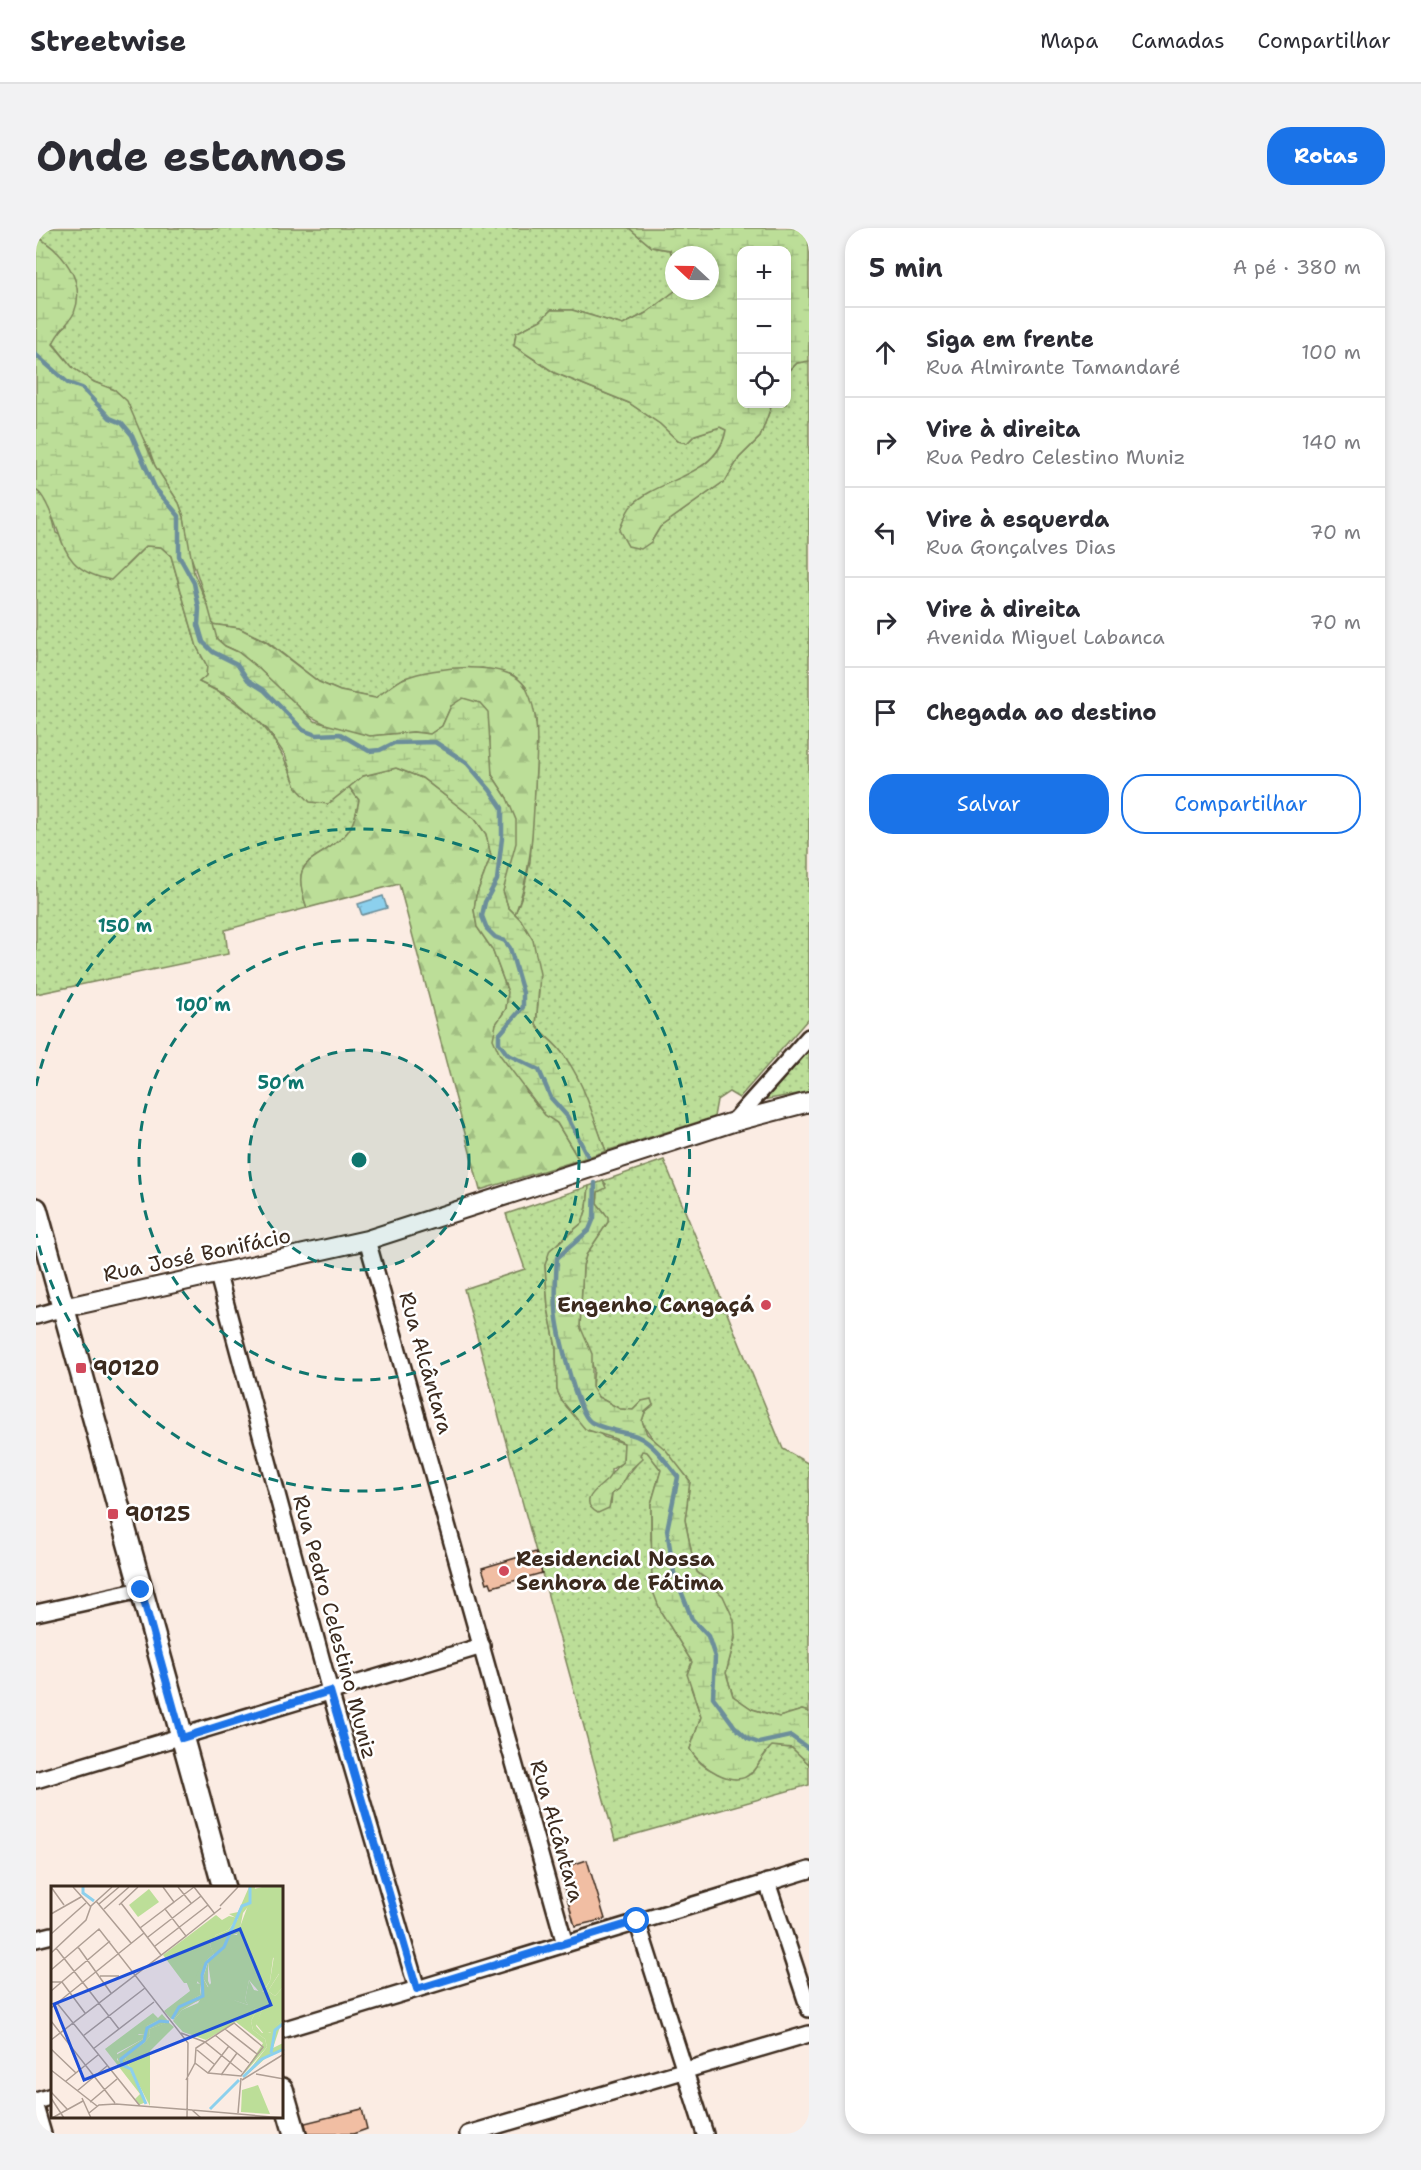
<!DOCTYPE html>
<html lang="pt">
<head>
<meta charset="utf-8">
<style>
  :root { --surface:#fff; --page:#f2f2f3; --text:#2b2b33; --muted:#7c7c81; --line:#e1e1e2; --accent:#1a73e8 }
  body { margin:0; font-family:"Shantell Sans",sans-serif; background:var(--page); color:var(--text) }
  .controls { position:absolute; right:18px; top:18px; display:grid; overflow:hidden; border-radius:12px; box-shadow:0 3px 9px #0003 }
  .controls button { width:54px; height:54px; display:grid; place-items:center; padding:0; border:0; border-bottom:2px solid var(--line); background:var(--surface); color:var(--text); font:30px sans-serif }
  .compass { position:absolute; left:629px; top:18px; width:54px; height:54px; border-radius:50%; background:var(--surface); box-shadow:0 3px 9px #0003; rotate:292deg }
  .stop { position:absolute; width:18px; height:18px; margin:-14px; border:4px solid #1a73e8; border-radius:50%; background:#fff }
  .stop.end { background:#1a73e8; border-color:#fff; box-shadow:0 2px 6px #0008 }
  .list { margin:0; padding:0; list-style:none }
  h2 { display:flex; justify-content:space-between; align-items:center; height:78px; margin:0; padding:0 24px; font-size:26px }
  h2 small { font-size:20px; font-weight:400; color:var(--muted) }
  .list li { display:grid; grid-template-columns:39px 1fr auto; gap:18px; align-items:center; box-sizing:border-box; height:90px; padding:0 24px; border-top:2px solid var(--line) }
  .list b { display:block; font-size:22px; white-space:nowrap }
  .list p { margin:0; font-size:20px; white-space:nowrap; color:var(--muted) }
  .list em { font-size:20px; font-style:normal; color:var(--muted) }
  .actions { display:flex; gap:12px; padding:18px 24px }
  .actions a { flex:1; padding:14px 0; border:2px solid var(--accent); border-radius:24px; text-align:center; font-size:21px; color:var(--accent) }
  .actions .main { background:var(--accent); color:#fff }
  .icon { flex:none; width:33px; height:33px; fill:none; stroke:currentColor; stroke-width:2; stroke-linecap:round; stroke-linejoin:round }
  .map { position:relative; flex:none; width:773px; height:1906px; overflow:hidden; border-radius:24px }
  header { display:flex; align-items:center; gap:36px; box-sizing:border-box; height:84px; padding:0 30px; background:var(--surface); border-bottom:2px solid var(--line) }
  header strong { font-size:28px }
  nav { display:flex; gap:33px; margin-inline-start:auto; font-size:21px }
  .intro { display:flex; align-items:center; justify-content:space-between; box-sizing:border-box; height:144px; padding:0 36px }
  h1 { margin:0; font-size:42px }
  .button { padding:15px 27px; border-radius:24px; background:var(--accent); color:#fff; font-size:21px; font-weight:700 }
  main { display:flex; gap:36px; padding:0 36px }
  aside { flex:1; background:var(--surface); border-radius:24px; box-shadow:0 3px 9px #0003 }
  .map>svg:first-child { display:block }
  .grass { fill:url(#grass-dots); stroke:#7c845b; stroke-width:1.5 }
  .forest { fill:url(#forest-firs); stroke:#7c845b; stroke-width:1.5 }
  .wetland { fill:url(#wetland-marsh); stroke:#7c845b; stroke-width:1.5 }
  .water { fill:url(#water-ripples); stroke:#6c8e9a; stroke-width:1.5 }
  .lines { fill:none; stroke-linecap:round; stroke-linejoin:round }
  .stream { stroke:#6c8e9a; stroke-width:4.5 }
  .building { fill:#f1bea3; stroke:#3b2a1e; stroke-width:1.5 }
  .minor-casing { stroke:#3b2a1e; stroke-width:20 }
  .tertiary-casing { stroke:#3b2a1e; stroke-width:22 }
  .secondary-casing { stroke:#3b2a1e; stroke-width:26 }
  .minor { stroke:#fff; stroke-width:15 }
  .tertiary { stroke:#fff; stroke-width:18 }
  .secondary { stroke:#fff; stroke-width:21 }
  .route { stroke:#1a73e8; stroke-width:8 }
  .ring { fill:none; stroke:#0f766e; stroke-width:3; stroke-dasharray:10 8 }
  .poi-dot { fill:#d1495b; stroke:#fff; stroke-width:2 }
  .labels { text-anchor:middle; stroke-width:5; stroke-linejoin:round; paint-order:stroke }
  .street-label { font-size:21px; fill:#3b2a1e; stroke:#fff }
  .poi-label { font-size:21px; font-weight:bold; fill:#3b2a1e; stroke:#fff; text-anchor:start }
  .inset-river { fill:none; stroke:#8cd0ed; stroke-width:3 }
  .inset-road { fill:none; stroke:#ae9e94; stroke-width:1.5 }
  .view { fill:#1d4ed8; fill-opacity:0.15; stroke:#1d4ed8; stroke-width:3 }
  .inset-edge { fill:none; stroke:#3b2a1e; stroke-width:3 }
  .centre { fill:#0f766e; stroke:#fff; stroke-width:3 }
  .ring-label { font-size:18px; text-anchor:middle; font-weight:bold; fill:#0f766e; stroke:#fff; stroke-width:5; stroke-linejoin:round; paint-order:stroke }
</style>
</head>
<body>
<header>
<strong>Streetwise</strong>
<nav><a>Mapa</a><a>Camadas</a><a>Compartilhar</a></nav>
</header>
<div class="intro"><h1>Onde estamos</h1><a class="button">Rotas</a></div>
<main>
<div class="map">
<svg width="773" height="1906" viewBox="0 0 773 1906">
  <defs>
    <pattern id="grass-dots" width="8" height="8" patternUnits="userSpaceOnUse" patternTransform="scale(1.5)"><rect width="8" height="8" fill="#bcde98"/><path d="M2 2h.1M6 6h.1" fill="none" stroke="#a2bf83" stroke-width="1.8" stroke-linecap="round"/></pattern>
    <pattern id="forest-firs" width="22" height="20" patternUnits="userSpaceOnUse" patternTransform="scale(1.5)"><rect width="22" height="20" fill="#bcde98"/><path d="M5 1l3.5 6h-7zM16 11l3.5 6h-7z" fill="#a2bf83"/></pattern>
    <pattern id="wetland-marsh" width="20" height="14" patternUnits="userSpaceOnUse" patternTransform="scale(1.5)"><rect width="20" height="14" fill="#bcde98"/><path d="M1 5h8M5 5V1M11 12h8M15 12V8" fill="none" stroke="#a2bf83"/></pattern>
    <pattern id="water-ripples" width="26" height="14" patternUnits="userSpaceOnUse" patternTransform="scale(1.5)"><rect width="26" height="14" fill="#8cd0ed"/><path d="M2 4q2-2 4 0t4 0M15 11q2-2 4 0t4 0" fill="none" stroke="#7ab3cb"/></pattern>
  </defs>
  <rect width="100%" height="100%" fill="#fbece3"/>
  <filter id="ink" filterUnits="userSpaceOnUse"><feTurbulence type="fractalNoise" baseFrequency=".0167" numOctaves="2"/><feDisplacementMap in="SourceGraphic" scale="12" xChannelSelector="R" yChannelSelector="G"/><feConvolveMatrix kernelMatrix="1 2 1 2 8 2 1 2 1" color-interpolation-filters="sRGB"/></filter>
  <g filter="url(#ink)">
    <g class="grass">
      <path d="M0 0H593L616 19 634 22 638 32 639 63 610 85 587 97 536 82H515L505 92 480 105 478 118 519 145 593 175 624 196 642 213 651 215 659 207 684 199 690 202C684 237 647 249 618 263L615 314 624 299 690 252 703 230 724 209 736 176H750L751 145 761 135 773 133V790L703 870 693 864 681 872 678 889 570 923C557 890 545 848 523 821 516 812 507 807 500 797L503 763 485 692 479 686 487 665 494 634 500 539V491L490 459 477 447 446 440 368 450 339 470 304 463 283 454 230 413 203 400 175 396 172 378 153 323 148 289 143 275 119 238 113 221 79 162 58 154 37 140 17 115 21 105 31 97 7 12 0 8Z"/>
      <path d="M0 262C13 269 17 291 20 305L88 340 110 318 125 319 135 328 161 419 171 438 170 448 163 454C217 480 240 502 260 559L292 576 313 559 323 572C321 583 318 599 309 607 280 636 252 627 271 680L189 702 192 726 0 766Z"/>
      <path d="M773 817V864L727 872 726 869Z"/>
      <path d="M628 932 747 1221 773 1236V1484L766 1482 743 1489 716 1481 697 1468 690 1445 699 1410 673 1353 661 1344 657 1332 649 1292 654 1253C640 1233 615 1214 606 1193L609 1184 617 1177 606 1173 597 1182 584 1181 562 1169 556 1159 558 1142 544 1099 547 1038 550 1027 572 994 569 985 561 975 562 964 570 956 567 953Z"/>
      <path d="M553 958 551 980 546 995 522 1015 509 1037 512 1080 520 1119 521 1162 526 1173 552 1203H561L568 1209 588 1215 587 1234 575 1242V1276L576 1266C587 1257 595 1241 606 1230L604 1227 606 1222 611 1223 625 1242 615 1276V1311L625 1384 656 1434 655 1460 665 1489 654 1521C668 1547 689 1548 715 1546L735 1518 756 1520 773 1536V1557L579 1612 428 1061 489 1041 470 986Z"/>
    </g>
    <g class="forest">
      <path d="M175 396 203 400 230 414 283 454 304 463 339 470C349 464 359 454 369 450 396 439 474 430 490 460 506 490 500 528 499 560 497 604 495 645 479 686L472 679 467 663 471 642V570L456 547 453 526 454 509 415 478 406 498 394 506 377 504 334 508 295 499 270 486 221 439 202 424 189 418 181 411Z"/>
      <path d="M360 540 386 550 439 591 450 606 455 628 440 668 438 682 441 699 456 721 472 764 470 781 460 796 492 867 509 887 521 895 543 932 444 962 363 656 271 680C252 627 279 637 309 607 317 599 321 583 323 572L313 559 327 548Z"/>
    </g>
    <g class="wetland">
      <path d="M593 0H773V133L761 135 751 145 750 22H706V176H736L724 209 703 230 690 252 624 299 615 314 605 321 592 318 583 302C587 295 590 283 596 277 625 249 683 248 690 202L684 199 659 207 651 215 642 213 624 196 593 175 519 145 478 118 480 105 505 92 515 82H536L587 97 610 85 639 63H674V27H638V32L634 22 616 19Z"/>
      <path d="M0 8C26 23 51 53 38 85 32 97 22 103 17 116L37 140 58 154 79 162 91 173 119 238 143 275 148 289 158 345 172 378 181 411 189 418 202 424 221 439 278 493 334 508 377 504 394 506 406 498 415 478 427 470 444 475 452 484 456 547 471 570 480 592V615L467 663 472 679 485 692 497 712 504 746 500 797C507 807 515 812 523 821 547 849 557 889 570 923L543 932 521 895 509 887 464 827 457 811 460 796 470 781 472 764 456 721 441 699 438 682 440 668 455 628 450 606 439 591 386 550 360 540 327 548 292 576 274 574 260 559 249 527 232 502 214 485 195 469 163 454 170 448 171 438 161 419 135 328 125 319 110 318 75 352C24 342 30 314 11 277 8 271 6 266 0 262Z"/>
      <path d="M567 953 570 960 562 964 561 975 572 989V994L550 1027 547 1038 544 1098 556 1126V1159L562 1169 584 1181 597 1182 606 1173 615 1171 617 1177 609 1184 606 1193 611 1206 630 1222 654 1253 649 1292 657 1332 661 1344 687 1368 698 1392 699 1410 690 1445 697 1468 716 1481 743 1489 766 1482 773 1484V1536L756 1520 736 1518C727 1526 723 1536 716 1544 699 1563 663 1538 654 1521L665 1489 651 1446 656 1434 625 1384 616 1361 615 1276 625 1242 611 1224 606 1223 604 1227 607 1230 592 1244 583 1261 576 1266 573 1280 562 1285C540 1273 563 1260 571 1252 578 1243 577 1241 587 1234L588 1215C579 1209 559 1205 549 1201L526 1173 521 1162 520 1119 512 1080 509 1037 514 1022 546 995 551 980 553 958Z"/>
    </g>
    <path class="water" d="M347 668 351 680 326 687 322 676Z"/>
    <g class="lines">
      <g class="stream">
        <path d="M0 127 32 155 46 160 74 190 86 195 96 207 119 260 143 288V328L158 355 163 380 162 397 167 414 177 424 201 436 212 452 228 462 267 502 280 507 304 506 333 523 344 522 358 515 399 514 431 535 454 562 466 580V610L461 652 449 674 446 688 451 701 459 709 469 713 474 720 487 765V779L463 807V815L471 826 503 842 515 870 531 888 551 927"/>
        <path d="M559 955 558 990 553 1002 521 1030C520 1046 519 1064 520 1081 521 1100 540 1184 555 1194 563 1199 584 1204 594 1206 614 1210 630 1234 642 1249L631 1302 638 1345 656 1391 672 1408 679 1429 677 1469 699 1499 712 1511 723 1515 755 1508 773 1521"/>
      </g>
    </g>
    <g class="building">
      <path d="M500 1324 506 1345 456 1359 454 1354 451 1355 446 1340Z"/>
      <path d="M551 1632 569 1691 539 1698 523 1641Z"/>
      <path d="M326 1881 331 1901 317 1906H271L269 1895Z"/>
    </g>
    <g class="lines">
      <defs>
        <g id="minor">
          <path d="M697 894 773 809"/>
          <path d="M331 1012 529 1716"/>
          <path d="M182 1047 294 1463 381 1761"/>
          <path d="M0 1088 27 1080"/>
          <path d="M0 1385 105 1362"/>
          <path d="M0 1552 446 1418"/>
          <path d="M731 1654 773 1781"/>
          <path d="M601 1693 669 1906"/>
          <path d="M0 1711 16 1707"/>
          <path d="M246 1802 773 1642"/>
          <path d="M0 1873 16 1868"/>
          <path d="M0 1882 7 1906"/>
          <path d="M432 1906 773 1806"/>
        </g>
        <path id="tertiary" d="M27 1080 331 1012 697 894 773 874"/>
        <g id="secondary">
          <path d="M0 981 188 1660"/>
          <path d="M246 1861 259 1906"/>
        </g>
      </defs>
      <use href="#minor" class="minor-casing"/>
      <use href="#tertiary" class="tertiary-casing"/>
      <use href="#secondary" class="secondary-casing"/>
      <use href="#minor" class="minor"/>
      <use href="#tertiary" class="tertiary"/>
      <use href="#secondary" class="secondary"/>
    </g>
  </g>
  <g class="lines" filter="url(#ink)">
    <path class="route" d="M105 1362 146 1510 294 1463 381 1761 601 1693"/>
  </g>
  <circle cx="323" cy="932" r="110" fill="#0f766e" fill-opacity=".12"/>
  <g class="ring">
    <circle cx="323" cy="932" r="110"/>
    <circle cx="323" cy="932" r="220"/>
    <path d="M0 858A331 331 0 1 1 0 1006"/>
  </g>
  <g class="poi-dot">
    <circle cx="730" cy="1077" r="6"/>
    <rect x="39" y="1134" width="12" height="12" rx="3"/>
    <rect x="71" y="1280" width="12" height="12" rx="3"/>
    <circle cx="468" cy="1343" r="6"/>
  </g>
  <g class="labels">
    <g class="street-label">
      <text transform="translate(161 1027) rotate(-12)" y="7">Rua José Bonifácio</text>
      <text transform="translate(390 1135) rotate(74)" y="7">Rua Alcântara</text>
      <text transform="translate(299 1399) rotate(75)" y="7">Rua Pedro Celestino Muniz</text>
      <text transform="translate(521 1603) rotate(74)" y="7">Rua Alcântara</text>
    </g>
    <g class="poi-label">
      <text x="718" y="1084" text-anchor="end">Engenho Cangaçá</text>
      <text x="57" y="1147">90120</text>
      <text x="89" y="1293">90125</text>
      <text x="480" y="1338">Residencial Nossa<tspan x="480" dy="24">Senhora de Fátima</tspan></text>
    </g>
  </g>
  <g transform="translate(15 1658)">
    <rect width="232" height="232" fill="#fbece3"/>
    <path d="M211 1H232V101L224 110 217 105 228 88V70L222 72 219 95 210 108 198 94 194 114 197 119 182 114 206 123 200 135 202 144 214 153 216 161 191 190 212 157 185 136 155 154 132 146 122 135 131 124 147 117 160 97 157 76 176 57 179 49H186L203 3ZM165 29 171 34 178 30 187 32 177 44 165 49 159 59 163 68 151 78 146 97H133L112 69ZM225 114H232V132L221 146 213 148 205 138 211 124ZM102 127 107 132 111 128 117 135 108 134 96 140 94 149 87 148 92 153 66 167V174L79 184 95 216 88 219 84 213 89 208 54 163ZM117 136 123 141 99 165V220L73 170 93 157 99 150 98 143ZM207 199 219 228 190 226 191 204Z" fill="#bcde98"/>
    <path d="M157 76V95L164 109 141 117 160 105 152 92ZM135 95 150 98 149 109 130 120 120 133 113 125 139 105Z" fill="#bcde98"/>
    <path d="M198 1H204L203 13 192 27 188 47 179 50 176 59 156 77 152 92 160 107 131 124 122 135 128 120 149 109 151 100 144 93 151 77 163 69 159 59 165 49 177 44 187 33 178 28 187 26ZM223 70H228L229 86 217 105 224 110 232 101V114L211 124 205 140 211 147H219L232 132 222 162 232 157V164L216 171 192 192 216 161 214 153 202 144 200 135 206 123 192 121 181 114 197 119 194 114 198 94 203 104 212 106 219 95ZM108 134 118 136 98 143 99 150 93 157 73 170 98 219 79 184 70 181 65 169 92 153 86 149H94L96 140Z" fill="#bcde98"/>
    <path d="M98 3 108 16 87 31 78 19Z" fill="#bcde98"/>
    <path class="inset-river" d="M32 1V7L43 15M121 133 128 121 152 110 151 89 155 77 173 61 191 20 199 17V1M220 167 224 144 233 137M192 191 211 173 233 163M95 218 80 183 71 179 70 173 93 155 96 142 109 135 118 136M159 223 188 194"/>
    <path class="inset-road" d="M0 1 13 19M22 1 40 21M127 1 140 17M143 1 164 28M45 15 80 57M123 16 143 1M70 17 110 69M48 18 68 1M68 19 87 1M169 20 187 1M53 23 78 1M0 28 30 11M89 42 114 23M0 48 35 17M135 50 170 22M97 51 150 10M104 60 157 19M27 61 60 107M5 62 68 143M0 67 35 34 40 20 61 1M0 84 48 43 137 157 136 232M49 90H68M0 96H11L34 127M0 105 59 55M6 117 89 220M0 122 93 47M0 135 64 217M183 137 212 161 190 190 157 187 144 177 145 162ZM174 143 206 168M130 147 154 156 191 186M164 149 198 177M32 150 94 102M0 154 135 50 114 23 123 16 112 1M0 163 25 187M42 163 103 116M146 164 163 178M0 184 46 220M157 187 178 160M205 188 233 193M170 189 186 167M135 194 144 177M191 194 233 168M15 195 47 169M26 205 56 180M0 206 16 223M0 212 13 232M31 212 40 232M39 216 66 193M141 224 233 232M38 227 48 219 65 218 141 224 150 232M187 227 190 192M1 232 32 215"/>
    <path class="view" d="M189 43 220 119 33 194 3 118Z"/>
    <rect width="232" height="232" class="inset-edge"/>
  </g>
  <circle cx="323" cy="932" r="9" class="centre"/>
  <g class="ring-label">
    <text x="89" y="704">150 m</text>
    <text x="167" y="783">100 m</text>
    <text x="245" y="861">50 m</text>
  </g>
</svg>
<div class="controls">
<button>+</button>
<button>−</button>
<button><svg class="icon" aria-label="locate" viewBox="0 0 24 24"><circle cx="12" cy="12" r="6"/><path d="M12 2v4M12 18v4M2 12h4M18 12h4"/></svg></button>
</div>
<svg class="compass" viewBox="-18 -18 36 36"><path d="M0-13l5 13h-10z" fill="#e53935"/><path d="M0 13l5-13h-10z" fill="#7c7c81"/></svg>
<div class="stop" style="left:601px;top:1693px"></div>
<div class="stop end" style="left:105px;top:1362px"></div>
</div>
<aside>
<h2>5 min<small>A pé · 380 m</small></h2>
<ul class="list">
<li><svg class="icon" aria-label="ahead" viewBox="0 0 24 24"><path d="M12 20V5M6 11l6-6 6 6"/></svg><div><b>Siga em frente</b><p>Rua Almirante Tamandaré</p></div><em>100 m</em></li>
<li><svg class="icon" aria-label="right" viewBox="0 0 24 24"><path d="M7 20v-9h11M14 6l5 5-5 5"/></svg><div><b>Vire à direita</b><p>Rua Pedro Celestino Muniz</p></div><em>140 m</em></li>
<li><svg class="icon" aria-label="left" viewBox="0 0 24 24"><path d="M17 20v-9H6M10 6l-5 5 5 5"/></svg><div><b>Vire à esquerda</b><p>Rua Gonçalves Dias</p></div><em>70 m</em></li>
<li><svg class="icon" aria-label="right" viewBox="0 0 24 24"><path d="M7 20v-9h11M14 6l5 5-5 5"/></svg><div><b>Vire à direita</b><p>Avenida Miguel Labanca</p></div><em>70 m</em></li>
<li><svg class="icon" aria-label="arrive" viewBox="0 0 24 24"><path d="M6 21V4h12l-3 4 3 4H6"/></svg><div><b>Chegada ao destino</b></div></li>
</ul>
<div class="actions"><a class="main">Salvar</a><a>Compartilhar</a></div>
</aside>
</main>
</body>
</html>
